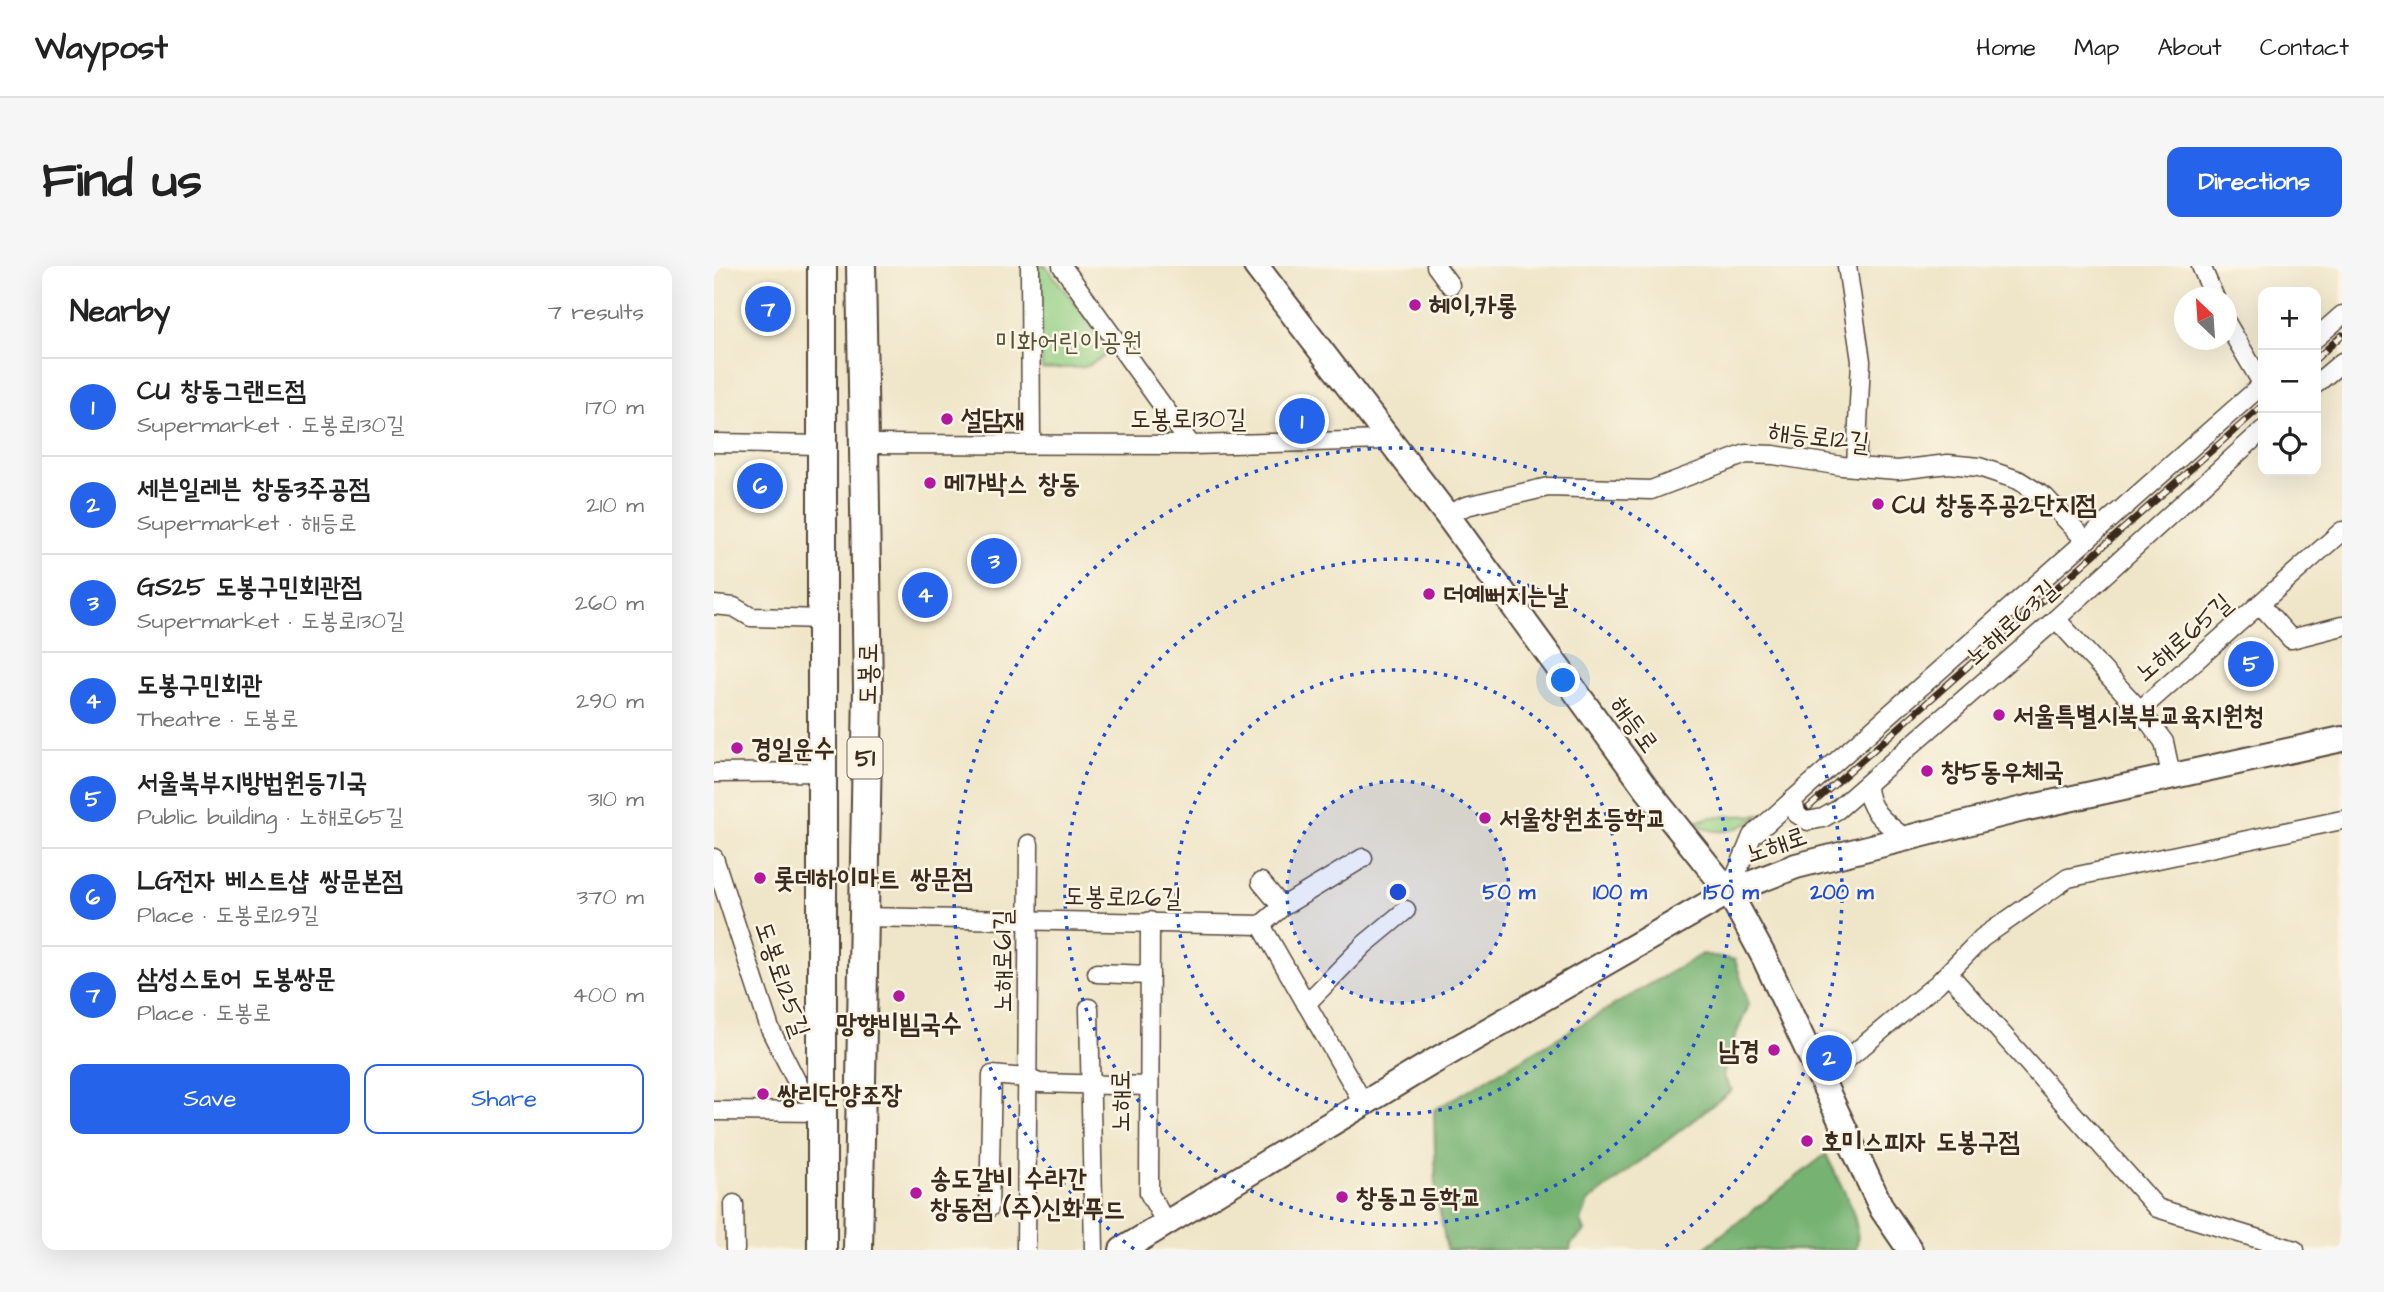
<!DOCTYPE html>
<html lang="en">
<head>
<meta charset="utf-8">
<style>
  :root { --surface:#fff; --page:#f6f6f6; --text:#222; --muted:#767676; --line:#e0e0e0; --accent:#2563eb }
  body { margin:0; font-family:"Architects Daughter","Poor Story",sans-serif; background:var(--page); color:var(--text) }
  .controls { position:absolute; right:21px; top:21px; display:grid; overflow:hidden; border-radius:14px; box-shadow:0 7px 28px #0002 }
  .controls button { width:63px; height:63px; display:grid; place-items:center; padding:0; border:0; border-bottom:2px solid var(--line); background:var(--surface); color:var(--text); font:35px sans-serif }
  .compass { position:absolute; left:1460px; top:21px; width:63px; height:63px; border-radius:50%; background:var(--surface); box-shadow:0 7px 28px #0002; rotate:335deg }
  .you { position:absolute; left:850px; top:415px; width:24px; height:24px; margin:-18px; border:5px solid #fff; border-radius:50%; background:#1a73e8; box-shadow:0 0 0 10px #1a73e833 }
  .badge { display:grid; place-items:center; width:46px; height:46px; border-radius:50%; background:var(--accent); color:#fff; font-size:23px; font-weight:700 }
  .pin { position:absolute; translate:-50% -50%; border:4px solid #fff; box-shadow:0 2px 7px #0006 }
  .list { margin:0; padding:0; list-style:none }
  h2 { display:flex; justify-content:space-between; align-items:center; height:91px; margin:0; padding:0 28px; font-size:30px }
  h2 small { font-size:23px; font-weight:400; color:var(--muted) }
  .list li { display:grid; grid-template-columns:46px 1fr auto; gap:21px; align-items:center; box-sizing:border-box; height:98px; padding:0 28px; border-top:2px solid var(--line) }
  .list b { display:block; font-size:26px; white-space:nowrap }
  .list p { margin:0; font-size:23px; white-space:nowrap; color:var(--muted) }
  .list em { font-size:23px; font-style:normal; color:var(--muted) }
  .actions { display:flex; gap:14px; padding:21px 28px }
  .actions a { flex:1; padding:16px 0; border:2px solid var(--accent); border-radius:14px; text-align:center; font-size:24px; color:var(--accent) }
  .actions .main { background:var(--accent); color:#fff }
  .icon { flex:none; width:38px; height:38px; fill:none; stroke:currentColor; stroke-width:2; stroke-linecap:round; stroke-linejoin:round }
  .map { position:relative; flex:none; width:1628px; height:984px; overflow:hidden; border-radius:14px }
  header { display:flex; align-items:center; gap:42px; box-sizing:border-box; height:98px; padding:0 35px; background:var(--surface); border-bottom:2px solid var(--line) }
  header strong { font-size:33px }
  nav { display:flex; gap:38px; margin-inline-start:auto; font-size:24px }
  .intro { display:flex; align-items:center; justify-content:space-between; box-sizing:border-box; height:168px; padding:0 42px }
  h1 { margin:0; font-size:49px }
  .button { padding:18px 32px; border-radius:14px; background:var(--accent); color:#fff; font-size:24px; font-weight:700 }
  main { display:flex; gap:42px; padding:0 42px }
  aside { flex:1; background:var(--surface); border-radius:14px; box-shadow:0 7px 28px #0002 }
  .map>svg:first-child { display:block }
  .green { fill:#93cf84; stroke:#677c51; stroke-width:2 }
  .forest { fill:#76b272; stroke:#586e48; stroke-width:2 }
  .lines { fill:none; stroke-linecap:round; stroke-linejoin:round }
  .minor-casing { stroke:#564638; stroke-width:21 }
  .secondary-casing { stroke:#564638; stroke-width:28 }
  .primary-casing { stroke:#564638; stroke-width:32 }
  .minor { stroke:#fff; stroke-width:18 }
  .secondary { stroke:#fff; stroke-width:24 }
  .primary { stroke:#fff; stroke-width:28 }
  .rail-casing { stroke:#3b2a1e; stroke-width:7 }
  .rail { stroke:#fcf5e5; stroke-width:4.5; stroke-dasharray:13; stroke-linecap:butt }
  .ring { fill:none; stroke:#1d4ed8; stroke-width:3.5; stroke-dasharray:3.5 7 }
  .poi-dot { fill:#b5179e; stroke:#fcf5e5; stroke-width:2.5 }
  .labels { text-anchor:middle; stroke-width:5; stroke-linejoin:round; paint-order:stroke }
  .shield { fill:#fcf5e5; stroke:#75675a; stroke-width:2 }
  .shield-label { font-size:24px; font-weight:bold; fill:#3b2a1e }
  .poi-label { font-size:26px; font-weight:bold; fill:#3b2a1e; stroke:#fcf5e5; text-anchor:start }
  .park-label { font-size:26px; fill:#515338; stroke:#fcf5e5 }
  .street-label { font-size:26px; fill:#3b2a1e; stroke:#fcf5e5 }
  .centre { fill:#1d4ed8; stroke:#fcf5e5; stroke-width:3.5 }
  .ring-label { font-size:21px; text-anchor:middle; font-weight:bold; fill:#1d4ed8; stroke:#fcf5e5; stroke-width:5; stroke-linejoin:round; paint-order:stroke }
</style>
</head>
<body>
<header>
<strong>Waypost</strong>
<nav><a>Home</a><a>Map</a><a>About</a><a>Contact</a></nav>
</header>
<div class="intro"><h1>Find us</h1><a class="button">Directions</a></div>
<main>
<aside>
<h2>Nearby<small>7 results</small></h2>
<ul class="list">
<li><span class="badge">1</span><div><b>CU 창동그랜드점</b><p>Supermarket · 도봉로130길</p></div><em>170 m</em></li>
<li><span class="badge">2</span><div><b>세븐일레븐 창동3주공점</b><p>Supermarket · 해등로</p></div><em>210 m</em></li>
<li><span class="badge">3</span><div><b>GS25 도봉구민회관점</b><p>Supermarket · 도봉로130길</p></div><em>260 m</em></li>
<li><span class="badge">4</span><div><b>도봉구민회관</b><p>Theatre · 도봉로</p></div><em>290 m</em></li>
<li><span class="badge">5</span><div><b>서울북부지방법원등기국</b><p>Public building · 노해로65길</p></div><em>310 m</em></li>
<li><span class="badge">6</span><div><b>LG전자 베스트샵 쌍문본점</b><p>Place · 도봉로129길</p></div><em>370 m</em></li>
<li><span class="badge">7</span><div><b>삼성스토어 도봉쌍문</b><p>Place · 도봉로</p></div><em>400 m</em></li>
</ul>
<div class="actions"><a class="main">Save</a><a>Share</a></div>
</aside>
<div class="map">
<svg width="1628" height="984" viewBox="0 0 1628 984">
  <rect width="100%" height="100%" fill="#fcf5e5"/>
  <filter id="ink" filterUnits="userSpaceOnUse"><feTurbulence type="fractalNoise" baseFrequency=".0143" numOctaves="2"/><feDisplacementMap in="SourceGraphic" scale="14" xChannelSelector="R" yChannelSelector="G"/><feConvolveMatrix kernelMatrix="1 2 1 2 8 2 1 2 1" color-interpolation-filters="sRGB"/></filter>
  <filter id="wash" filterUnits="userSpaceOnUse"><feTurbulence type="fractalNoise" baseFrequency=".00686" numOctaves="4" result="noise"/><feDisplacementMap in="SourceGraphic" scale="28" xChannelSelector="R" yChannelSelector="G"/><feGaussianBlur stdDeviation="1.57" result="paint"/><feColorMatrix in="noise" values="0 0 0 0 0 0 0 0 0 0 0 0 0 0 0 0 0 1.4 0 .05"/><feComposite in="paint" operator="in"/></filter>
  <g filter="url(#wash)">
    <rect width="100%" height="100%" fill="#efe6c9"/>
    <g class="green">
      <path d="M324 0H332L398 86 371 101 328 103Z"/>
      <path d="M1046 549C1026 564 1002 573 981 556L997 551Z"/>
    </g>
    <g class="forest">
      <path d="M988 688 1021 694 1035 739 1016 782 1009 811 1018 824 874 936 867 955 871 965 857 978 856 984H733L722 926 720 844Z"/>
      <path d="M1112 888C1124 915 1150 954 1142 984H988Z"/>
    </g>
  </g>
  <g filter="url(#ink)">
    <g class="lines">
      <defs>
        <g id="minor">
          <path d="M316 0 317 178"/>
          <path d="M348 0 477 179"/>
          <path d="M722 0 736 19"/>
          <path d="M1133 0 1147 95 1142 201"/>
          <path d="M1487 0 1501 32"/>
          <path d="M1512 56 1549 119"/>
          <path d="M1602 72 1628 49"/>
          <path d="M1602 118 1628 96"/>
          <path d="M0 177 107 179"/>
          <path d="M152 178 477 179 674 174"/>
          <path d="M733 249 752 240 834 221 937 224 1032 188 1060 189 1128 200 1184 204 1234 198 1265 201 1304 214 1331 231 1371 274"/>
          <path d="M1546 338 1577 373 1628 360"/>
          <path d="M0 339 20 341 37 351 107 353"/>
          <path d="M1342 353 1426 444 1450 476 1457 509"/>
          <path d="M1426 444 1628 265"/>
          <path d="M0 507 108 506"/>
          <path d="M1153 519C1153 545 1173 558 1192 573"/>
          <path d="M1078 534 1083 548 1094 555 1109 552 1123 544 1342 353 1549 164"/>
          <path d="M0 592 56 763 88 826 109 834"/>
          <path d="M547 616 568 641"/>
          <path d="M1015 626 1038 570 1549 118"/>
          <path d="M149 651 547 659 568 641 649 592"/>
          <path d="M436 655 435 927 452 957"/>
          <path d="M547 659 650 838"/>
          <path d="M383 707 436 709"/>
          <path d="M1234 707 1443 942 1581 984"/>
          <path d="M592 738 651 678 692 644"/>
          <path d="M375 742 380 984"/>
          <path d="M1108 814 1223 718 1268 672 1354 612 1628 554"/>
          <path d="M0 845 109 846"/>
          <path d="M20 938 21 984"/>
          <path d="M275 942 278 809 313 812 325 817 435 820"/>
          <path d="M312 984 315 578"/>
        </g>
        <g id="secondary">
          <path d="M542 0 733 249 931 521 1015 626 1050 691 1168 943 1196 984"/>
          <path d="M408 984 717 797 1015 626 1082 600 1309 543 1628 473"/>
        </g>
        <g id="primary">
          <path d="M108 984V0"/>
          <path d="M144 984 154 423 147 0"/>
        </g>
      </defs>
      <use href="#minor" class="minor-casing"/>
      <use href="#secondary" class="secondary-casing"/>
      <use href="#primary" class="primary-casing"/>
      <use href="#minor" class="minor"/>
      <use href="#secondary" class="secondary"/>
      <use href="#primary" class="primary"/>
      <defs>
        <g id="rail">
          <path d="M1602 93 1628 69"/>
          <path d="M1094 542 1549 139"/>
        </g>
      </defs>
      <use href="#rail" class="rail-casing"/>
      <use href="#rail" class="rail"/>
    </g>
  </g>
  <circle cx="684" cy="626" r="111" fill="#1d4ed8" fill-opacity=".12"/>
  <g class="ring">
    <circle cx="684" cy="626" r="111"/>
    <circle cx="684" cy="626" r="222"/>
    <circle cx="684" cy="626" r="333"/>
    <path d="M420 983A444 444 0 1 1 948 983"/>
  </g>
  <g class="poi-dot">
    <circle cx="701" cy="39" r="7"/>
    <circle cx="233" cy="153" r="7"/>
    <circle cx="216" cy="217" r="7"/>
    <circle cx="1164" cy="238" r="7"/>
    <circle cx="715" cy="328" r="7"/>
    <circle cx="1285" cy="449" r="7"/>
    <circle cx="23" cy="482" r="7"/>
    <circle cx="1213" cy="505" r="7"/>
    <circle cx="771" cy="552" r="7"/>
    <circle cx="46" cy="612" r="7"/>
    <circle cx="185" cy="730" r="7"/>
    <circle cx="1060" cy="784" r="7"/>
    <circle cx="49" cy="828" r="7"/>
    <circle cx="1093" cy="875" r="7"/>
    <circle cx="202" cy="927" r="7"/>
    <circle cx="628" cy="931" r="7"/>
  </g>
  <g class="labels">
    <rect class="shield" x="133.5" y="471.5" width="35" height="41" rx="5"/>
    <g class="shield-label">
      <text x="151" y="500">51</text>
    </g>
    <g class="poi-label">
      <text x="715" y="48">헤이,카롱</text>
      <text x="247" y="162">설담재</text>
      <text x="230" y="226">메가박스 창동</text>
      <text x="1178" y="247">CU 창동주공2단지점</text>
      <text x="729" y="337">더예뻐지는날</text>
      <text x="1299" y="458">서울특별시북부교육지원청</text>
      <text x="37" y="491">경일운수</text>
      <text x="1227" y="514">창5동우체국</text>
      <text x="785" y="561">서울창원초등학교</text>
      <text x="60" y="621">롯데하이마트 쌍문점</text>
      <text x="185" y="766" text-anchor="middle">망향비빔국수</text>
      <text x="1046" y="793" text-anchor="end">남경</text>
      <text x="63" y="837">쌍리단양조장</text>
      <text x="1107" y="884">호미스피자 도봉구점</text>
      <text x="216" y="921">송도갈비 수라간<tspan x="216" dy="30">창동점 (주)신화푸드</tspan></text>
      <text x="642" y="940">창동고등학교</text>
    </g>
    <g class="park-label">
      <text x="355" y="84">미화어린이공원</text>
    </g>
    <g class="street-label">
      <text x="474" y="161">도봉로130길</text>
      <text transform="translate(1105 170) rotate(7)" y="9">해등로12길</text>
      <text transform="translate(1297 356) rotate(-42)" y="9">노해로63길</text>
      <text transform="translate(1469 371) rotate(-41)" y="9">노해로65길</text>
      <text transform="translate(153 408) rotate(-89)" y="9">도봉로</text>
      <text transform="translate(921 458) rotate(54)" y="9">해등로</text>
      <text transform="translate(1062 578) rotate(-19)" y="9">노해로</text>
      <text transform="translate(409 630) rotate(1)" y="9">도봉로126길</text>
      <text transform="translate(288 695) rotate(-90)" y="9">노해로61길</text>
      <text transform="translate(69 713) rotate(71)" y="9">도봉로125길</text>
      <text transform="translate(406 835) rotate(-90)" y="9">노해로</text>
    </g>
  </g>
  <circle cx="684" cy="626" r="10" class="centre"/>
  <g class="ring-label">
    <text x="795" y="633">50 m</text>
    <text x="906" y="633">100 m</text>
    <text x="1017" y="633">150 m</text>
    <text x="1128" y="633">200 m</text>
  </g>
</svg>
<div class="controls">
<button>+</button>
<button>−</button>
<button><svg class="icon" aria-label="locate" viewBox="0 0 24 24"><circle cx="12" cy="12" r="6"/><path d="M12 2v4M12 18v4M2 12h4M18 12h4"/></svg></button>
</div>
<svg class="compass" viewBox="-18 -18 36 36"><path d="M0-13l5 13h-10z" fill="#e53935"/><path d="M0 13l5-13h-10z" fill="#767676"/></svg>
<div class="you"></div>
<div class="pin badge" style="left:588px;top:155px">1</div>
<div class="pin badge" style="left:1115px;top:792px">2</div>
<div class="pin badge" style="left:280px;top:295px">3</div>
<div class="pin badge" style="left:211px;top:329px">4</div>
<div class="pin badge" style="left:1537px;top:398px">5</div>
<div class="pin badge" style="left:46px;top:220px">6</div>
<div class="pin badge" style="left:54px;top:43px">7</div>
</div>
</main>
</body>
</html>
